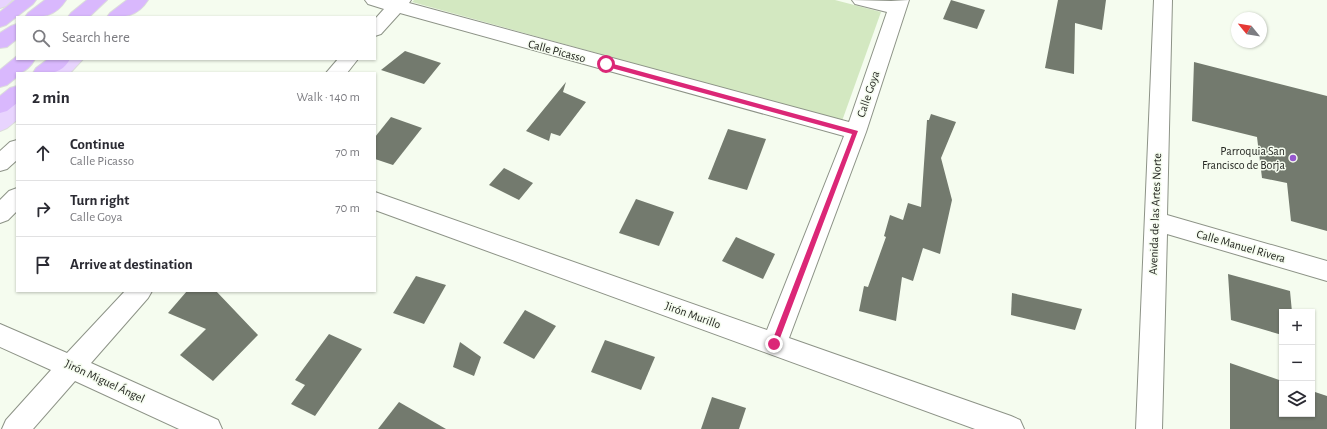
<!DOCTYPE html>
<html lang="en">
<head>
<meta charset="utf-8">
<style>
  :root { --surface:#fff; --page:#f2f2f3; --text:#2b2b33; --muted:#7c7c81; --line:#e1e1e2 }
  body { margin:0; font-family:"Alegreya Sans",sans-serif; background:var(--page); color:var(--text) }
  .controls { position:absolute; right:12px; bottom:12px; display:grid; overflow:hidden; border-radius:0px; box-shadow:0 1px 3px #0004 }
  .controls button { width:36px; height:36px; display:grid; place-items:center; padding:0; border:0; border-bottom:1px solid var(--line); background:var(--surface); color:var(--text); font:20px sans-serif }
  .compass { position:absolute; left:1231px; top:12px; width:36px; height:36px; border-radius:50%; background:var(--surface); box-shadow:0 1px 3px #0004; rotate:300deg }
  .stop { position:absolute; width:12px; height:12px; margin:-9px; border:3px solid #db2777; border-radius:50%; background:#fff }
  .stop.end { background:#db2777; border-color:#fff; box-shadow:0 1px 4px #0008 }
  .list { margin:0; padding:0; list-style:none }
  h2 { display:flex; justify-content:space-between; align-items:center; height:52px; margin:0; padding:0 16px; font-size:17px }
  h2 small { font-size:13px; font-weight:400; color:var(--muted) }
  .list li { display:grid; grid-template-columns:26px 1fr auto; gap:12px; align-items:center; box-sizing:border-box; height:56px; padding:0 16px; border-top:1px solid var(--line) }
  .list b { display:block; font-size:15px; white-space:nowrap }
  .list p { margin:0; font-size:13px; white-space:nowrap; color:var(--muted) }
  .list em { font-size:13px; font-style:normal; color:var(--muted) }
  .icon { flex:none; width:22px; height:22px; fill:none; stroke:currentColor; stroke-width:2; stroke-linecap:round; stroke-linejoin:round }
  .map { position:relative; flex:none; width:1327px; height:429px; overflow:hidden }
  .search { position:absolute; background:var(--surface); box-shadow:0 1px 3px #0004; left:16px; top:16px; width:360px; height:44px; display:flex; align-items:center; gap:10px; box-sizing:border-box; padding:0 14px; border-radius:0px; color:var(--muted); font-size:15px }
  .panel { position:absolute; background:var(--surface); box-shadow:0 1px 3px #0004; left:16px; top:72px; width:360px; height:220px; border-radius:0px }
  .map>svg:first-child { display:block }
  .green { fill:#d3e8c1 }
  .building { fill:#737a6e }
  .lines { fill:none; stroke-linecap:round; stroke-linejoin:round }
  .minor-casing { stroke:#8d9387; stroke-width:2 }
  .major-casing { stroke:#dcdddc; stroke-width:2 }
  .highway-casing { stroke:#dcdddc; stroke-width:2 }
  .minor { fill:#fff; fill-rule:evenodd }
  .major { fill:#e8d4fe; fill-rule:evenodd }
  .highway { fill:#d9b8fd; fill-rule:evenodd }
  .route { fill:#db2777 }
  .poi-dot { fill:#9658ce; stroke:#f5fcef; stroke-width:1.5 }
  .labels { text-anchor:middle; stroke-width:3; stroke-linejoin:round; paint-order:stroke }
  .street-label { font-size:12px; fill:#262823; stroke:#f5fcef }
  .poi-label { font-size:12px; fill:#262823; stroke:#f5fcef; text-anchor:end }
</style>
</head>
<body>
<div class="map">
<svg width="1327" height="429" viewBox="0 0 1327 429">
  <rect width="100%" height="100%" fill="#f5fcef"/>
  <path class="green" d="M414 0H835L881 12 842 121 412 2Z"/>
  <g class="building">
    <path d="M951 0 985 10 977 29 943 19Z"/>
    <path d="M1058 0H1106L1102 30 1075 23 1074 74 1045 68Z"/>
    <path d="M405 51 441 63 424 84 381 70Z"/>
    <path d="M1194 62 1327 96V231L1291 221 1287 183 1262 178 1257 137 1192 121Z"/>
    <path d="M566 82 563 92 586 102 560 136 551 133 549 141 526 131Z"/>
    <path d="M931 114 956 122 941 158 952 200 940 254 923 248 913 281 902 277 896 321 859 311 864 286 868 287 886 237 884 236 890 215 903 220 908 203 921 207 927 120H929Z"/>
    <path d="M391 117 422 128 393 165 375 159V137Z"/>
    <path d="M728 129 766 139 747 190 708 179Z"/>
    <path d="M504 168 533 183 519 200 489 185Z"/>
    <path d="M636 199 674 212 659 246 619 233Z"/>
    <path d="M736 237 775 254 763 279 722 261Z"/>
    <path d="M1228 274 1290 291 1292 312H1282V335L1231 320Z"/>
    <path d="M416 276 446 285 424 324 393 313Z"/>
    <path d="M187 291H216L258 335 213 381 180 355 206 329 168 313Z"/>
    <path d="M1012 293 1082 309 1075 330 1011 315Z"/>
    <path d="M525 310 556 326 534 359 503 343Z"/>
    <path d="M329 334 362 349 315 416 291 404 305 385 295 380Z"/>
    <path d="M605 340 655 357 641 390 591 372Z"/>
    <path d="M460 342 481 357 474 376 453 367Z"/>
    <path d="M1230 363 1282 381V414H1312V391L1327 396V429H1230Z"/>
    <path d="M712 397 746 408 739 429H701Z"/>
    <path d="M399 402 446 429H378Z"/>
  </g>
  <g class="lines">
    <defs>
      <g id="minor">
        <path d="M365 0H411L409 3 849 122 887 12 855 4 852 0 891 1 909 0 866 132 789 338 1011 416 1020 420 1024 429H975L375 210V192L767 330 844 136 400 13 381 34 375 36V19L384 9 368 4Z"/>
        <path d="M1154 0H1172L1167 215 1327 261V281L1167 234 1162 429H1136Z"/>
        <path d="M338 59H358L347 73H326Z"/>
        <path d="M17 140V160L7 169 0 171V151L10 142Z"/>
        <path d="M17 188V211L8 220 0 223V200L9 191Z"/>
        <path d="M125 291H152L148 298 91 363 218 420 222 429H179L75 381 33 429H2L6 420 51 370 0 347V324L67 353Z"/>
      </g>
      <g id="major">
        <path d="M0 0H12L6 6 0 8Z"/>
        <path d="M62 59H83L70 73H48Z"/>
        <path d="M17 101V120L7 128 0 131V111L10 103Z"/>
      </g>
      <g id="highway">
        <path d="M15 0H36L33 4 6 25 0 27V12Z"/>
        <path d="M45 0H66C55 17 43 17 25 17L28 13Z"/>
        <path d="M87 0H107L89 17H68L71 13Z"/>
        <path d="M127 0H148C137 17 125 17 107 17L110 13Z"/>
        <path d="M17 24V39L7 47 0 48V33L11 26Z"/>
        <path d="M17 56V59H35C32 65 25 73 17 73V77L7 85 0 87V70Z"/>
        <path d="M48 59H70C61 75 50 73 33 73L36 68Z"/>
        <path d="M17 86V103L7 111 0 113V96L10 88Z"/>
      </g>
    </defs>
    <use href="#minor" class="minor-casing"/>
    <use href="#major" class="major-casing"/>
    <use href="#highway" class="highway-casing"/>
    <use href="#minor" class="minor"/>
    <use href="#major" class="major"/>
    <use href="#highway" class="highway"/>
  </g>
  <path class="route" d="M606 62 858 131 777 346 774 347 771 344 852 134 604 66V63Z"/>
  <circle class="poi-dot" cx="1293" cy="158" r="4"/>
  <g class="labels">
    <g class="street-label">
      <text transform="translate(557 51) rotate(15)" y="4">Calle Picasso</text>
      <text transform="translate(868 94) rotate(-71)" y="4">Calle Goya</text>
      <text transform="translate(1155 214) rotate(-88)" y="4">Avenida de las Artes Norte</text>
      <text transform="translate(1241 246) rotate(16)" y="4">Calle Manuel Rivera</text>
      <text transform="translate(693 315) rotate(20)" y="4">Jirón Murillo</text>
      <text transform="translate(105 381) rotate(25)" y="4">Jirón Miguel Ángel</text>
    </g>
    <g class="poi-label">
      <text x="1285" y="155">Parroquia San<tspan x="1285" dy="14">Francisco de Borja</tspan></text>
    </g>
  </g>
</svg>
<div class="controls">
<button>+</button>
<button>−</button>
<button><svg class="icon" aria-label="layers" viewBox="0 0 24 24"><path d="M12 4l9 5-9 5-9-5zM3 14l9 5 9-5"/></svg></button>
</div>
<svg class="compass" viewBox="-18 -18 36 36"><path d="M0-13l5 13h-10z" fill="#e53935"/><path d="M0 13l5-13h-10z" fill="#7c7c81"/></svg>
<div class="stop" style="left:606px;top:64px"></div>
<div class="stop end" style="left:774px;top:344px"></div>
<div class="search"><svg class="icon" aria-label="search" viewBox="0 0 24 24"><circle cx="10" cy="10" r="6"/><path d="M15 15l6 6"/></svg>Search here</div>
<section class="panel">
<h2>2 min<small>Walk · 140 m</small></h2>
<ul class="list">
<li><svg class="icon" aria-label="ahead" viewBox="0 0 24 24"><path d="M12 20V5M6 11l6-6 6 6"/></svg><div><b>Continue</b><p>Calle Picasso</p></div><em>70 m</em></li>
<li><svg class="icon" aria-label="right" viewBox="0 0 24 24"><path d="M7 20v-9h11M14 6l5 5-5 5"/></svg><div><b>Turn right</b><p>Calle Goya</p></div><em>70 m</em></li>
<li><svg class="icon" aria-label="arrive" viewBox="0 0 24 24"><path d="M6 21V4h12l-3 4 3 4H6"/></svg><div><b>Arrive at destination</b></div></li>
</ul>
</section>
</div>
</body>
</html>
